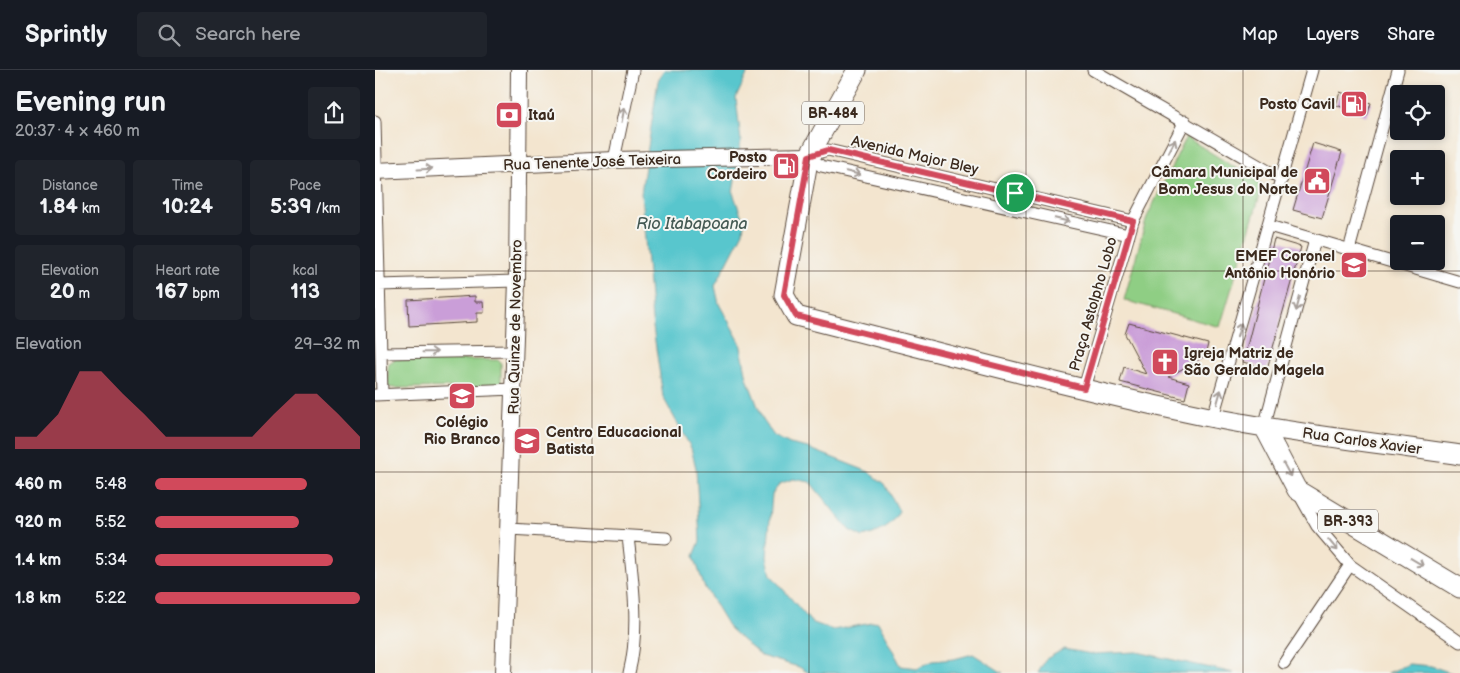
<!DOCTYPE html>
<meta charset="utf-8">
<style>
:root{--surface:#171b24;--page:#20242c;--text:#f1f3f6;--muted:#9ea1a6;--line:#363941;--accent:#d1495b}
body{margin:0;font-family:"Balsamiq Sans",sans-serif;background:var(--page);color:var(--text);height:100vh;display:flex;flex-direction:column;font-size:19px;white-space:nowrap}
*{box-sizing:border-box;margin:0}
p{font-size:16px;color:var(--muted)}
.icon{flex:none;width:28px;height:28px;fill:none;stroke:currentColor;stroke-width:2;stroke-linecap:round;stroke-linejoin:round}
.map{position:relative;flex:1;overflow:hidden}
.side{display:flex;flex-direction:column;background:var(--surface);width:375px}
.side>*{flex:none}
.tools{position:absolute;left:1015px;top:15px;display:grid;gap:10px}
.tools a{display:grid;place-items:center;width:55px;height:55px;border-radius:5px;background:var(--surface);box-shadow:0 2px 8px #0003;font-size:25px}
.pin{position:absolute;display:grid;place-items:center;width:42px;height:42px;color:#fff;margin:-21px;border:2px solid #fff;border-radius:50%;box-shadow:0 1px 5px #0007}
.round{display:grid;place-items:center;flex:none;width:52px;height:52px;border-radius:5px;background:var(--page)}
.overview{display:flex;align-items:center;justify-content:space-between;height:85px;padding:0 15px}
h1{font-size:28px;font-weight:700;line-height:38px}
.figures{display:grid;grid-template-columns:repeat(3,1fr);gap:8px;height:85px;padding:5px 15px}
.figures div{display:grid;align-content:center;border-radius:5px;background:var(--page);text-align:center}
.figures b{font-size:21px;font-weight:700}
.figures small{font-size:14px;font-weight:400}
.figures p{font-size:14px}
.chart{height:140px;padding:10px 15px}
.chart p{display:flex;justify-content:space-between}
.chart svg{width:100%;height:90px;margin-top:5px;fill:var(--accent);opacity:.7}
ul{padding:0 15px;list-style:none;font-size:16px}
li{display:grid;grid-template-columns:80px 60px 1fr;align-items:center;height:38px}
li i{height:12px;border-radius:6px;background:var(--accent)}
header{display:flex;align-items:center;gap:30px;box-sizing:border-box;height:70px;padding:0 25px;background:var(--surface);border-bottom:1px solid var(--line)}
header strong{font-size:24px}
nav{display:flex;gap:28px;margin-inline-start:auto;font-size:18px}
.search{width:350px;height:45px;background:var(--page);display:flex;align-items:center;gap:12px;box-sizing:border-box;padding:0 18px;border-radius:5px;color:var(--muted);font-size:19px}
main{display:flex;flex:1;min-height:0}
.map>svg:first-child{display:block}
.green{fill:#8fce84;stroke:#657c51}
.water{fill:#58c6cd;stroke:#4a7876}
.building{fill:#ca9ed8}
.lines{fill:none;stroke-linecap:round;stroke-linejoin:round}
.street-casing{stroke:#574639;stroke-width:13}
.secondary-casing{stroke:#574639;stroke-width:18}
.primary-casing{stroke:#574639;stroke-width:21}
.street{stroke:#fff;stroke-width:11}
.secondary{stroke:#fff;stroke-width:16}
.primary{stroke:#fff;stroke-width:19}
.oneway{stroke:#a79f9a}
.route-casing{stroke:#fff;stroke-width:10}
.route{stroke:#d1495b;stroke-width:6}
.grid{fill:none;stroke:#3b2a1e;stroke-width:1;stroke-opacity:0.55}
.labels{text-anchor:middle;stroke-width:4;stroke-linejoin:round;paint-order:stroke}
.shield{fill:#f6f6f2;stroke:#73675e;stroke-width:1}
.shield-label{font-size:14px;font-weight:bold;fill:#3b2a1e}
.poi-label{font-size:15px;font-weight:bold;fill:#3b2a1e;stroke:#f6f6f2;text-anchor:end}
.street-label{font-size:15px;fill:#3b2a1e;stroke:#f6f6f2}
.water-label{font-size:16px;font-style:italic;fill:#445953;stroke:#f6f6f2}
</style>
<header>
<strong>Sprintly</strong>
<div class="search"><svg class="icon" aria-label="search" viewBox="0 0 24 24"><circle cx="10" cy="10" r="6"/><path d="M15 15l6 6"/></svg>Search here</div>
<nav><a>Map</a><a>Layers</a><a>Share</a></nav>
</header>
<main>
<section class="side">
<div class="overview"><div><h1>Evening run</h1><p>20:37 · 4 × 460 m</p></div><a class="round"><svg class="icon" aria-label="share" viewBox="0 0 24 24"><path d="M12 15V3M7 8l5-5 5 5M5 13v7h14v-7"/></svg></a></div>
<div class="figures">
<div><p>Distance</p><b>1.84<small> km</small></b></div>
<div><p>Time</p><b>10:24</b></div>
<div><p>Pace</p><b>5:39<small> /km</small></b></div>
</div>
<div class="figures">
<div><p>Elevation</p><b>20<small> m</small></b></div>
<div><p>Heart rate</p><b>167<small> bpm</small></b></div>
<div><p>kcal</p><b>113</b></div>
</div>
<div class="chart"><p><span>Elevation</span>29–32 m</p>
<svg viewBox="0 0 160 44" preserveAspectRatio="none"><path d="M0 44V38L10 38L20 27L30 6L40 6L50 17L60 27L70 38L80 38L90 38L100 38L110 38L120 27L130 17L140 17L150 27L160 38V44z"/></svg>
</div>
<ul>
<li><b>460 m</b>5:48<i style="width:74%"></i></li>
<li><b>920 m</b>5:52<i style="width:70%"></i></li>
<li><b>1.4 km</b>5:34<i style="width:87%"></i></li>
<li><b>1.8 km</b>5:22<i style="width:100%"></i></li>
</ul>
</section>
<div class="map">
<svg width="1085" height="603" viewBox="0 0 1085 603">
<rect width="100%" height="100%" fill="#f6f6f2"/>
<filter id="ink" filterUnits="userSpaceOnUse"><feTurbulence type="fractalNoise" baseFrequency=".02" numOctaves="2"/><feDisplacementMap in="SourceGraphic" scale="10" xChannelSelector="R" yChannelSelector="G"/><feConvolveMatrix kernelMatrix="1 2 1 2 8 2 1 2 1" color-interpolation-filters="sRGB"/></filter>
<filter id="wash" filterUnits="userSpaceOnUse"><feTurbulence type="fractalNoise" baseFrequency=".0096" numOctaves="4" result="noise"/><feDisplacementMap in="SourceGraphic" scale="20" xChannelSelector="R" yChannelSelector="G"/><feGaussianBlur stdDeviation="1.12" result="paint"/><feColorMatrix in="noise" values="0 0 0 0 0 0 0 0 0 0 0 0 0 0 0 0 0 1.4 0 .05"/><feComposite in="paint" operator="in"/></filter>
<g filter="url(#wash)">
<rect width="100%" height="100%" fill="#f3e5cf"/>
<!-- green -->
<path class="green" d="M811 67 888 115 845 257 749 230 772 147Z
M20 289 123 290 126 293V313L122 317 18 318 13 317V294Z"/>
<!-- water -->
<path class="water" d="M289 0H374L361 28 366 71 358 123 369 153 368 162 340 216 344 234 365 272 372 308 388 350 399 366 415 374 433 378 494 402 510 414 524 441C517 458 505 462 488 467L474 460 435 412 418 409 404 414 397 424 392 487 396 505 436 552 458 560 503 552 526 596 542 598 558 591 579 589 598 584 628 603H434L424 597 386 586 355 559 329 516 319 486 325 471 321 398 316 378 288 327 277 250 266 123 283 11Z
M689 579 717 584 762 582 859 603H663L671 589Z
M1034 594 1056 596 1077 603H1013Z"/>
<g id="blocks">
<!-- building -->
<path class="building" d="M965 22 996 33 992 46 961 35Z
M938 73 967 82 947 148 918 140Z
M899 169 926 177 892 299 868 292Z
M100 226V232H108L109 243H102V252L34 256 33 230Z
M754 253 833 274 830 286 793 307 814 313 810 329 745 312 749 297 771 304 750 264Z"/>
</g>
</g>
<g filter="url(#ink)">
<use href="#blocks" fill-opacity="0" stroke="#574639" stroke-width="1"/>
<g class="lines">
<!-- street casing -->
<g class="street-casing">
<path id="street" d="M718 0 907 109
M0 51 7 324
M434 85 453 80 758 151
M434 86 446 96 754 165
M239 90 258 0
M894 156 1085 212
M974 180 1023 0
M4 215 142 211
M6 283 140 281
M709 318 758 151 810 51
M0 325 139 319
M838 347 937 0
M889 357 940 170
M924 424 942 456 975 495 1085 572
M134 459 291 468
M253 467C258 510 265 560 254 603
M909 593 975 495"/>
</g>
<!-- secondary casing -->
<g class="secondary-casing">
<path id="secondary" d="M0 101 239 90 434 86
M128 603 142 211 144 0"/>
</g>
<!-- primary casing -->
<g class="primary-casing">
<path id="primary" d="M482 0 434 86 409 225 421 246C560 281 698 319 839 348 920 364 1003 373 1085 385
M889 357 922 420 1085 518"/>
</g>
<!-- street -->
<use href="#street" class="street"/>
<!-- secondary -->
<use href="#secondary" class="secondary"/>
<!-- primary -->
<use href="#primary" class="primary"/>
</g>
<!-- one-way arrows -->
<defs><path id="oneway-shaft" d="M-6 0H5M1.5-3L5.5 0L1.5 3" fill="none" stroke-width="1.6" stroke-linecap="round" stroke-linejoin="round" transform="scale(1.25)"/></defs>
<g class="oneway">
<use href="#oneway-shaft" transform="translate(248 45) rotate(-79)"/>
<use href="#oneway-shaft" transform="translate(797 76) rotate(-63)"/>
<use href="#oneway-shaft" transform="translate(50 99) rotate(-3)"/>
<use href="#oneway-shaft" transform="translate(478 103) rotate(13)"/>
<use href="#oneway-shaft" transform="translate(687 150) rotate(13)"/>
<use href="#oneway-shaft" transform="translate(923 234) rotate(105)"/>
<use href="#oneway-shaft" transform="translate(864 260) rotate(-74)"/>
<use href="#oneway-shaft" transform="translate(55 282) rotate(-1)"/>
<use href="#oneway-shaft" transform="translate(844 327) rotate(-74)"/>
<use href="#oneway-shaft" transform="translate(912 400) rotate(62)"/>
<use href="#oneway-shaft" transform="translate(958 475) rotate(50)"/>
<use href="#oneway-shaft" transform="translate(1042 492) rotate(31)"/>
</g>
</g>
<g class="lines" filter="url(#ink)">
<!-- route casing -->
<g class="route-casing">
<path id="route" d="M453 80 758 151 709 318 421 246 409 225 434 86Z"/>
</g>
<!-- route -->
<use href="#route" class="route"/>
</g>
<!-- grid -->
<path class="grid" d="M217 0V603M434 0V603M651 0V603M868 0V603M0 201H1085M0 402H1085"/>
<!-- icons -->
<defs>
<g id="fuel-square" transform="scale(1.4375)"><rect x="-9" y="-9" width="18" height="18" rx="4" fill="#d1495b" stroke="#f6f6f2"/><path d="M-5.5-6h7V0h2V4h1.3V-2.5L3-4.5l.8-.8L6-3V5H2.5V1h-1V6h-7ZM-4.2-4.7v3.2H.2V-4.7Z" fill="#fff"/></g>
<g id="bank-square" transform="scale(1.4375)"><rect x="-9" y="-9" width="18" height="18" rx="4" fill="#d1495b" stroke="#f6f6f2"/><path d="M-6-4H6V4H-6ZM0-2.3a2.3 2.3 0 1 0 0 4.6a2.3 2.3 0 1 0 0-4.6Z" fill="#fff"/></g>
<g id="civic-square" transform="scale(1.4375)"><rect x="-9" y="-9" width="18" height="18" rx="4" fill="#d1495b" stroke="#f6f6f2"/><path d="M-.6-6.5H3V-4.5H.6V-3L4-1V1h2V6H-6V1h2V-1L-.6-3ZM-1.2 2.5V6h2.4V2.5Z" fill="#fff"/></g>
<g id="school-square" transform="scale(1.4375)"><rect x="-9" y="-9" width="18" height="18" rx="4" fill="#d1495b" stroke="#f6f6f2"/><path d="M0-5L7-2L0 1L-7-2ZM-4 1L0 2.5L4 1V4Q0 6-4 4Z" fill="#fff"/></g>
<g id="church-square" transform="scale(1.4375)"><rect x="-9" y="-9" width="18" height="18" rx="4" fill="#d1495b" stroke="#f6f6f2"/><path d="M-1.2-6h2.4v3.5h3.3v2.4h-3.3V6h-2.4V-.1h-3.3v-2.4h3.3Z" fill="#fff"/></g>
</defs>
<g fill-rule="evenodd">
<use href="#fuel-square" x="979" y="34"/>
<use href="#bank-square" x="134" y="45"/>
<use href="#fuel-square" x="411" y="96"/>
<use href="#civic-square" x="942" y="111"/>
<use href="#school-square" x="979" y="195"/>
<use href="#church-square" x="790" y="292"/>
<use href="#school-square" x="87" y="326"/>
<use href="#school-square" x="152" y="371"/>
</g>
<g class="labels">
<!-- shield labels -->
<g class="shield">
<rect x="427" y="31.5" width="62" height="23" rx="4"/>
<rect x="943" y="439.5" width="60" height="23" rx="4"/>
</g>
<g class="shield-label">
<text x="458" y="48">BR-484</text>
<text x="973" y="456">BR-393</text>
</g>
<!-- poi labels -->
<g class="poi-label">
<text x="960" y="39">Posto Cavil</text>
<text x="153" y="50" text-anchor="start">Itaú</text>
<text x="392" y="92">Posto<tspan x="392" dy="17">Cordeiro</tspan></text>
<text x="923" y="107">Câmara Municipal de<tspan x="923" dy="17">Bom Jesus do Norte</tspan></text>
<text x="960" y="191">EMEF Coronel<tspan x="960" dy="17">Antônio Honório</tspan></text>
<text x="809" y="288" text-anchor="start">Igreja Matriz de<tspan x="809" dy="17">São Geraldo Magela</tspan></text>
<text x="87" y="357" text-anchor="middle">Colégio<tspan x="87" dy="17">Rio Branco</tspan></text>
<text x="171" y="367" text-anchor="start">Centro Educacional<tspan x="171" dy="17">Batista</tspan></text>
</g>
<!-- street labels -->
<g class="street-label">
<text transform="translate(540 85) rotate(13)" y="5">Avenida Major Bley</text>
<text transform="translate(217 92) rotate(-2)" y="5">Rua Tenente José Teixeira</text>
<text transform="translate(718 234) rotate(-74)" y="5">Praça Astolpho Lobo</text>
<text transform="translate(140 257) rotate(-89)" y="5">Rua Quinze de Novembro</text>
<text transform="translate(987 371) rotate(8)" y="5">Rua Carlos Xavier</text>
</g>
<!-- water labels -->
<g class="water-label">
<text x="317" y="159">Rio Itabapoana</text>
</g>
</g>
</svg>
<div class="tools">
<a><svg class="icon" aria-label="locate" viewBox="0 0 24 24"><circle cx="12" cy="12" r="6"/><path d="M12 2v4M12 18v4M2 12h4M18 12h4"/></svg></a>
<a>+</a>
<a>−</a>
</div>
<div class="pin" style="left:640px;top:123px;background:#1e9e55"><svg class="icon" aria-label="arrive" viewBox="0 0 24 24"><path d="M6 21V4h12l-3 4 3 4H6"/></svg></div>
</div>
</main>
